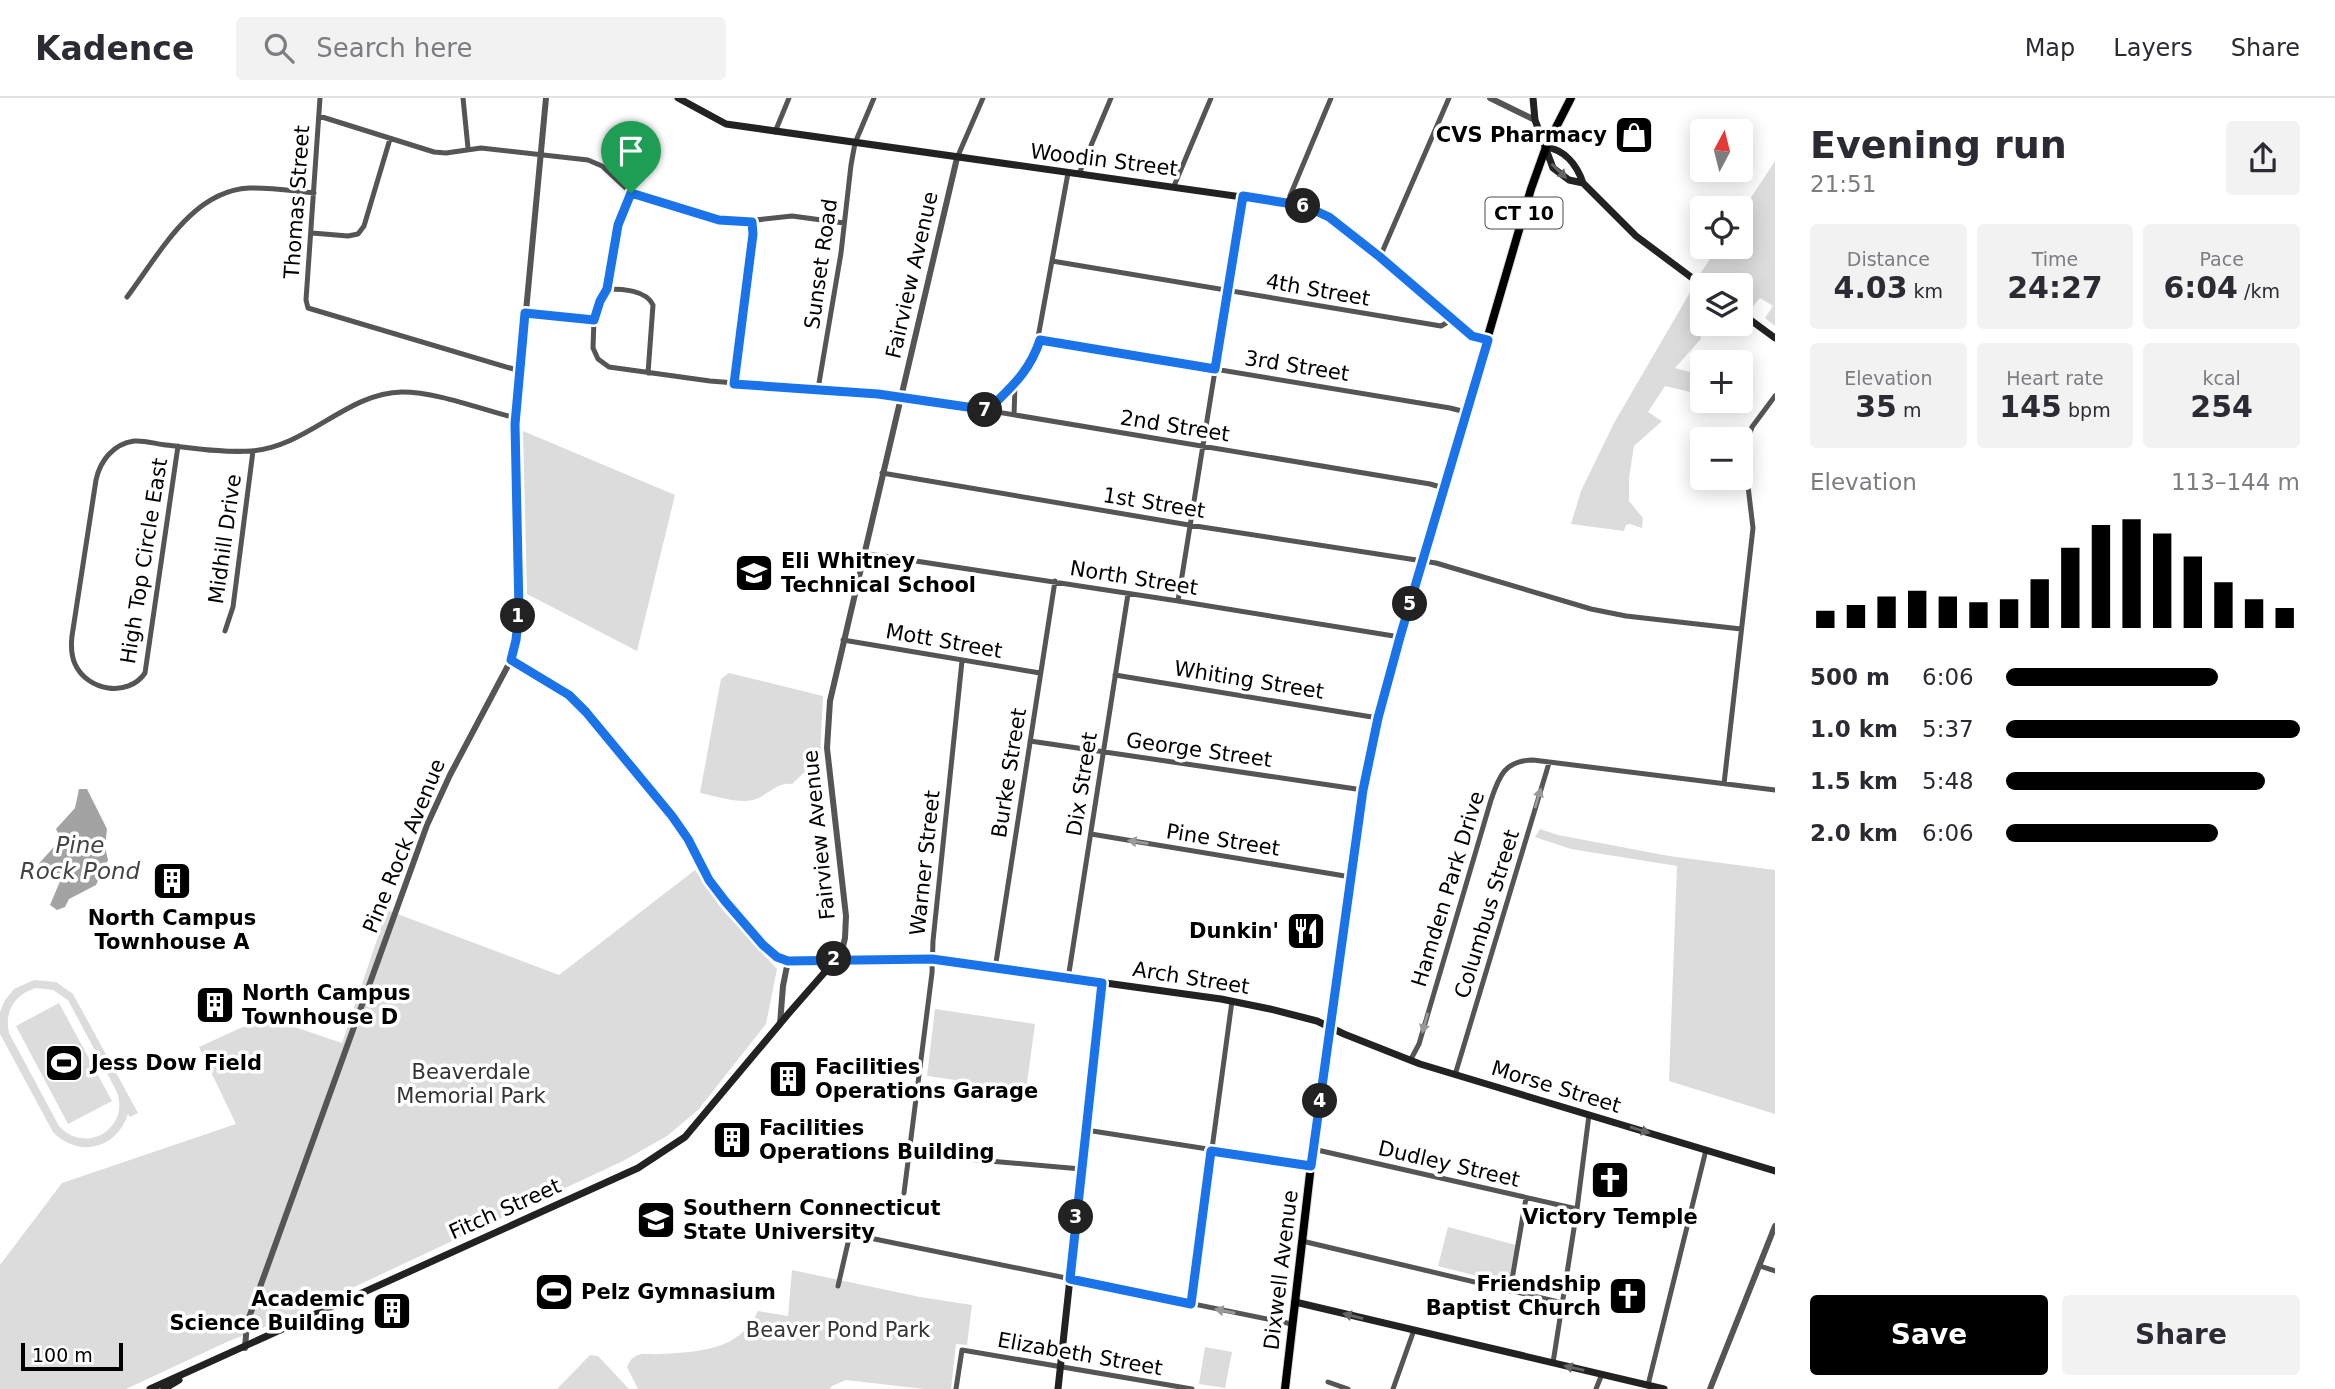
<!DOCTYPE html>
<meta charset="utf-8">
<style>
:root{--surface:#fff;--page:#f2f2f3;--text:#2b2b33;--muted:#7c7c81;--line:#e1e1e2;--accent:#000}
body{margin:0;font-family:"DejaVu Sans",sans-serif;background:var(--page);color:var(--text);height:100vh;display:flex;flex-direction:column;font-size:26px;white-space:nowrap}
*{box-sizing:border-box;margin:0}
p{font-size:23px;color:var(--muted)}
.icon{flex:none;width:38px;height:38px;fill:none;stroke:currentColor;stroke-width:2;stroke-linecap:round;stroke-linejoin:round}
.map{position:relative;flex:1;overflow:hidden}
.panel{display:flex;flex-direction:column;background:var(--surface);width:560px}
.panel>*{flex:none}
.needle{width:46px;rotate:7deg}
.controls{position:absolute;left:1690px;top:21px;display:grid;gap:14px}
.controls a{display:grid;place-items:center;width:63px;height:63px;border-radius:7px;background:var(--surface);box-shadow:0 4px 18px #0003;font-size:35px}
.scale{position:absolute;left:21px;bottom:18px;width:102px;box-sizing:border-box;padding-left:7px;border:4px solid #000;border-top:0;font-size:19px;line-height:24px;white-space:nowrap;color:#000;-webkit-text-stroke:5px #fff;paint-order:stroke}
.pin{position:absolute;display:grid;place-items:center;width:60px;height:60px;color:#fff;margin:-72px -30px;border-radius:50% 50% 50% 0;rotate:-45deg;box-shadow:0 0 7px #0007}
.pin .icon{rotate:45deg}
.km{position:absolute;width:35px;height:35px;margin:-18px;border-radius:50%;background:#222;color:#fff;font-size:19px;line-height:35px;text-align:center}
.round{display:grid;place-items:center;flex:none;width:74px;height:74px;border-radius:7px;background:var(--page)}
.head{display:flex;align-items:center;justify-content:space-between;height:119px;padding:0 35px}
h1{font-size:38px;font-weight:800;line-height:52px}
.figures{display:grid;grid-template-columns:repeat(3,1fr);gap:10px;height:119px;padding:7px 35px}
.figures div{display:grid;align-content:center;border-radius:7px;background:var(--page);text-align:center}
.figures b{font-size:30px;font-weight:800}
.figures small{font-size:19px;font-weight:400}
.figures p{font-size:19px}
.chart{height:196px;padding:14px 35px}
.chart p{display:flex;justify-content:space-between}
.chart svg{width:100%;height:126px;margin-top:7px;stroke:var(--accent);stroke-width:6}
.button{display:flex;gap:14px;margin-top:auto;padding:14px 35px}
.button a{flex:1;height:80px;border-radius:7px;background:var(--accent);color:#fff;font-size:28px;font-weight:800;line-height:80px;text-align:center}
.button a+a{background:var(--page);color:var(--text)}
ul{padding:0 35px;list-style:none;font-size:23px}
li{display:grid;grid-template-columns:112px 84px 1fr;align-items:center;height:52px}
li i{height:18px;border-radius:9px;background:var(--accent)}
header{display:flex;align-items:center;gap:42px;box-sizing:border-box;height:98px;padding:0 35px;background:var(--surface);border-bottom:2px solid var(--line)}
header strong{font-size:33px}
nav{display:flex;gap:38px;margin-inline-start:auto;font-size:24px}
.search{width:490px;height:63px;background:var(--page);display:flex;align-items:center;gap:18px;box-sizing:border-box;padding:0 24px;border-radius:7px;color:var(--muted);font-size:26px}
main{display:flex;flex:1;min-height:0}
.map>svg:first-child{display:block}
.green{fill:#dcdcdc;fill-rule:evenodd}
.water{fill:#a3a3a3}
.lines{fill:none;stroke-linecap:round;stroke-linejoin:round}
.primary-casing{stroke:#dbdbdb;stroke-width:10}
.minor{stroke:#555;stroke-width:5}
.tertiary{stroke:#555;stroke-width:6}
.secondary{stroke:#222;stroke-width:7}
.primary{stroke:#000;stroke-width:8}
.oneway{fill:#646464}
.oneway2{fill:#999}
.route-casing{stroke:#fff;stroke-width:14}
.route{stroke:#1a73e8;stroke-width:9}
.labels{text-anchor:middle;stroke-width:7;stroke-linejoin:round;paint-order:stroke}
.shield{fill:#fff;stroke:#4c4c4c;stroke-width:2}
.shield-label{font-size:19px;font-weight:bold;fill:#000}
.poi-label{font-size:21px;font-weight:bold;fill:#000;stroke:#fff;text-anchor:start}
.street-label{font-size:21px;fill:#000;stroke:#fff}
.park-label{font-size:21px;fill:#333;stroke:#fff}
.water-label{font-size:23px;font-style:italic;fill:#444;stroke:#fff}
</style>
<header>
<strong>Kadence</strong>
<div class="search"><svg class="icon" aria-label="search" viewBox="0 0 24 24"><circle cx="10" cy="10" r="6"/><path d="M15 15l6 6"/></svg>Search here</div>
<nav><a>Map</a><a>Layers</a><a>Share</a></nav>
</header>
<main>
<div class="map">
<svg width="1775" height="1291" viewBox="0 0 1775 1291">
<rect width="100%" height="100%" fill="#fff"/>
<!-- green -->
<path class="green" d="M1775 63V228L1765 220 1773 208 1760 200 1751 211 1741 204V187H1717L1700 176 1718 149H1741V115Z
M1692 191 1703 199C1703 214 1698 226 1701 241L1675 270 1694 275 1703 267V293L1699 296 1665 288 1648 314 1662 323 1634 348 1629 380V403L1643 420 1642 430 1630 426 1626 427 1624 433 1571 426 1581 393 1614 325Z
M523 333 675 397 637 553 527 496Z
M729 575 823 598 820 659 792 686C777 684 769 696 756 701 740 707 716 698 700 695L721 581Z
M1540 731 1558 737 1669 758 1775 772V1016L1669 983 1677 768 1571 751 1535 739Z
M695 772 721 810 777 871 766 926 698 1012 667 1038 623 1063 290 1219 229 1243 126 1291H0V1167L62 1085 236 1026 199 949 265 919 342 945 387 812 559 877Z
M34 882 56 884 73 896 138 1015 130 1019 128 1016C117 1050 79 1061 53 1034L0 936V914L5 902 14 891ZM36 890 53 892 68 902 116 992C132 1029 86 1058 59 1028L9 935C4 913 15 896 36 890Z
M59 905 112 1003 68 1026 16 928Z
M935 911 1035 926 1026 992 927 978Z
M1448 1129 1516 1147 1508 1186 1438 1168Z
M792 1172 920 1199 972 1207 967 1247 956 1246 951 1291H924L846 1282 832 1288 830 1291H638L627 1269C630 1263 632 1259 638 1257 644 1254 652 1257 659 1256 698 1254 740 1253 758 1213L788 1218Z
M1205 1249 1232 1254 1225 1290 1199 1286Z
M590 1257 598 1258 629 1291H557Z"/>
<!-- water -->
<path class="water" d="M79 691H87L107 731 105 749 108 762 96 787 69 801 65 809 57 812 50 807 61 781 55 772 40 773 35 770 61 741 56 731 75 710Z"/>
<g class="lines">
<!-- primary casing -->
<g class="primary-casing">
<path id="primary" d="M1285 1291 1311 1067 1344 822 1373 638 1400 539 1531 91 1546 49 1571 0"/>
</g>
<!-- minor -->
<path class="minor" d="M320 0 306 202 308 210 520 273
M463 0 468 50
M319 18 434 54 446 55 481 50 588 62 602 68 631 95 692 116 738 124 792 118 844 125
M775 34 789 0
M957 60 983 0
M1079 76 1111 0
M1174 88 1211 0
M631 95 618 127 607 191 600 203 594 221 593 250 598 261 609 269 710 283 901 298 1430 386 1444 390
M1287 105 1331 0
M312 135 348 138 358 136 364 128 390 41
M1380 159 1449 0
M1052 163 1441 228 1453 221
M607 191C623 191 646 192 653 207L648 275
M127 199C159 157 191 93 249 90 270 89 293 93 314 95
M525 215 594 221
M1039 242 1450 310 1466 314
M734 286 753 136 752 124
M818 291 841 155 851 67 855 45 874 0
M988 312 1015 288 1035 256 1068 75
M1014 317 1015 288
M178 348 145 575C128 600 87 593 75 566 71 557 71 547 72 538L96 382C100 363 113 346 134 343 144 342 156 346 166 347 193 350 223 355 251 353 308 349 346 295 402 294 437 294 480 311 516 320
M882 375 1189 427 1436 465 1591 511 1626 518 1741 531
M863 455 1178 503 1400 539
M1178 503 1243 98
M225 533 233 509 253 353
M843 542 1040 575
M1115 577 1378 620
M1030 643 1363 692
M1724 686 1753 430 1744 355 1752 329 1775 298
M1091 736 1351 779
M995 871 1055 483
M1068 881 1128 496
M1411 961 1419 946 1491 702C1499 678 1505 662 1533 662L1775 692
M1455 977 1549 665
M1086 1032 1311 1067
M1313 1051 1577 1111
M908 1056 1081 1071
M904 1095 932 875 933 843 962 563
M1302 1143 1563 1205
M1760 1168 1775 1173
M838 1188 850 1136 1292 1226
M1510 1193 1526 1100
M1191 1206 1232 903
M1553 1265 1577 1111 1589 1017
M1328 1284 1348 1291
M1648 1287 1706 1052
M956 1291 962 1252 1192 1291
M1393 1291 1414 1232
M1596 1291 1602 1276"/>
<!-- tertiary -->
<path class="tertiary" d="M1490 0 1535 22
M511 562 569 597 586 614 672 718 688 742 709 781 763 847 777 859 788 863 840 861 845 840 846 818 827 650 830 603 957 60
M780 926 783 888 788 863
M245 1250 247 1225 427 727 450 677 511 562 516 542 519 471 516 320 546 0
M1710 1291 1775 1128"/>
<!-- secondary -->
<path class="secondary" d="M678 0 726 26 1305 108 1335 123 1472 238 1488 242
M1533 0 1535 22 1553 70 1569 82 1583 85
M1546 49C1565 52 1577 67 1583 85L1636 138 1703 188
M1741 215 1775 240
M1295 1204 1664 1291
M150 1291 638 1070 685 1039 789 915 824 875 840 861H932L1221 901 1270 911 1317 923 1344 936 1420 966 1775 1073
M164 1291 179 1282
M1058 1291 1102 885"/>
<!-- primary -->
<use href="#primary" class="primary"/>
</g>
<!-- one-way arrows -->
<defs><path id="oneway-solid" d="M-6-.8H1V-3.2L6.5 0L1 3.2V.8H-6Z" transform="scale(1.75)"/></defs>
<g class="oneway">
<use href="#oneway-solid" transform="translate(1559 73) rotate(44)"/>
<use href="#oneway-solid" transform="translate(1640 1032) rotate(17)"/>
<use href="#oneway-solid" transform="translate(1353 1218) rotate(-166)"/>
<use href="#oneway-solid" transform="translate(1574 1270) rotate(-167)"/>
</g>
<g class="oneway2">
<use href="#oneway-solid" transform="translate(1538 700) rotate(-73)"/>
<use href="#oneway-solid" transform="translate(1138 744) rotate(-171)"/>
<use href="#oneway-solid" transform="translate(1425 925) rotate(106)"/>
<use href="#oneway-solid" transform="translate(1225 1213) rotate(-169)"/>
</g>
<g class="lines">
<!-- route casing -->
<g class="route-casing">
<path id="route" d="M631 95 719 122 752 124 753 136 734 286 878 296 988 312C1011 289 1029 275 1040 242L1215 271 1243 98 1305 108 1329 119 1380 159 1472 238 1488 242 1400 539 1378 620 1363 692 1311 1068 1211 1053 1191 1206 1070 1181 1102 885 932 861 788 863 777 859 763 847 725 803 709 782 688 741 672 718 586 614 569 597 511 562 516 542 519 513 515 326 525 215 594 222 600 203 607 191 618 127Z"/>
</g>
<!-- route -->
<use href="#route" class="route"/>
</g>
<!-- icons -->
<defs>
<g id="shop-square" transform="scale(2.0125)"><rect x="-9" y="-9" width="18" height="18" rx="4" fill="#000" stroke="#fff"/><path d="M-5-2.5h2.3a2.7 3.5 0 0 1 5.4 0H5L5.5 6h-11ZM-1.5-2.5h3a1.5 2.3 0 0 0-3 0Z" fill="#fff"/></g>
<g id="school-square" transform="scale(2.0125)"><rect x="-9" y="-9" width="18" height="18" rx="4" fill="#000" stroke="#fff"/><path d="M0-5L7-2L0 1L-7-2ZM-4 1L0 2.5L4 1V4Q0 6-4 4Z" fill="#fff"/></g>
<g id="building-square" transform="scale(2.0125)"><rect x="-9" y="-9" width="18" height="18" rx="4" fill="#000" stroke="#fff"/><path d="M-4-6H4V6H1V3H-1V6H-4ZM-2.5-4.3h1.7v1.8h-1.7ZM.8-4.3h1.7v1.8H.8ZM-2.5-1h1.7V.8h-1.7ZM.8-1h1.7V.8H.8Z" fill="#fff"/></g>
<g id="restaurant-square" transform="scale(2.0125)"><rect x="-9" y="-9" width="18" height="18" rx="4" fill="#000" stroke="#fff"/><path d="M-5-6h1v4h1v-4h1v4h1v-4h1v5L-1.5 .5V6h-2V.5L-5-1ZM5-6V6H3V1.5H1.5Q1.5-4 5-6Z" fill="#fff"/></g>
<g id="stadium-square" transform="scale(2.0125)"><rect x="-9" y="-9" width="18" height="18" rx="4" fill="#000" stroke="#fff"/><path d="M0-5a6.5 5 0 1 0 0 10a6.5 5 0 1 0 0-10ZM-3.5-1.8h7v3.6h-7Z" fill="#fff"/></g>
<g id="church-square" transform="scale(2.0125)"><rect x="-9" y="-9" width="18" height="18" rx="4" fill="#000" stroke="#fff"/><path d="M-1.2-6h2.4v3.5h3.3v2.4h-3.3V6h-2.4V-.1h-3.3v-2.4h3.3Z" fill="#fff"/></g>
<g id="university-square" transform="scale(2.0125)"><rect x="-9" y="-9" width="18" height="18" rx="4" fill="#000" stroke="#fff"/><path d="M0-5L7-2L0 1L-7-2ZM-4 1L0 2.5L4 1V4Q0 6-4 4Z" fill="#fff"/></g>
</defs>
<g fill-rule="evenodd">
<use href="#shop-square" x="1634" y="37"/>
<use href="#school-square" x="754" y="475"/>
<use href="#building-square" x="172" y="783"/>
<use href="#restaurant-square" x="1306" y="833"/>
<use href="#building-square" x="215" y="907"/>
<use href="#stadium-square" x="64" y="965"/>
<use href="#building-square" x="788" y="981"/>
<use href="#building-square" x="732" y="1042"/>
<use href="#church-square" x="1610" y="1082"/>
<use href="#university-square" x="656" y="1122"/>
<use href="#stadium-square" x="554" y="1194"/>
<use href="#church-square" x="1628" y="1198"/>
<use href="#building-square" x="392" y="1213"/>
</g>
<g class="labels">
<!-- shield labels -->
<rect class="shield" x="1485.5" y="99.5" width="77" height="31" rx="5"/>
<g class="shield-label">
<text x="1524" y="122">CT 10</text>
</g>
<!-- poi labels -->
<g class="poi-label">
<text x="1607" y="44" text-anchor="end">CVS Pharmacy</text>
<text x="781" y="470">Eli Whitney<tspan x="781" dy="24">Technical School</tspan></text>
<text x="172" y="827" text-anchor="middle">North Campus<tspan x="172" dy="24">Townhouse A</tspan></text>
<text x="1279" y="840" text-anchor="end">Dunkin'</text>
<text x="242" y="902">North Campus<tspan x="242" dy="24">Townhouse D</tspan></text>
<text x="91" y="972">Jess Dow Field</text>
<text x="815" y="976">Facilities<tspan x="815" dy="24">Operations Garage</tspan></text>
<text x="759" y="1037">Facilities<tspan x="759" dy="24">Operations Building</tspan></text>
<text x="683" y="1117">Southern Connecticut<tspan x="683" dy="24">State University</tspan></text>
<text x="1610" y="1126" text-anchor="middle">Victory Temple</text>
<text x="1601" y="1193" text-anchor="end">Friendship<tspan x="1601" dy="24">Baptist Church</tspan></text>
<text x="581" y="1201">Pelz Gymnasium</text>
<text x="365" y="1208" text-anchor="end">Academic<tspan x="365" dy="24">Science Building</tspan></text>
</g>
<!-- street labels -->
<g class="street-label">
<text transform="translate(1104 62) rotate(7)" y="7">Woodin Street</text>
<text transform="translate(297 104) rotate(-86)" y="7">Thomas Street</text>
<text transform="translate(821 166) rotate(-82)" y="7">Sunset Road</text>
<text transform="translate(912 177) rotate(-77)" y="7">Fairview Avenue</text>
<text transform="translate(1318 192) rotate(10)" y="7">4th Street</text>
<text transform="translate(1297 268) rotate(9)" y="7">3rd Street</text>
<text transform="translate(1175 328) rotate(9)" y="7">2nd Street</text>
<text transform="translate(1154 405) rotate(9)" y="7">1st Street</text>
<text transform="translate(225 441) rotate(-82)" y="7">Midhill Drive</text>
<text transform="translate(144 463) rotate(-81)" y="7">High Top Circle East</text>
<text transform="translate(1134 480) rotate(9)" y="7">North Street</text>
<text transform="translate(944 543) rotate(10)" y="7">Mott Street</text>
<text transform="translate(1249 582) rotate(9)" y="7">Whiting Street</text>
<text transform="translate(1199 652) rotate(8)" y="7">George Street</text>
<text transform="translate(1009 675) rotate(-81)" y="7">Burke Street</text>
<text transform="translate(1082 686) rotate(-81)" y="7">Dix Street</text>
<text transform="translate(819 737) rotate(-96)" y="7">Fairview Avenue</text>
<text transform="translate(1223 742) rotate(9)" y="7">Pine Street</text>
<text transform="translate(404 748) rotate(-68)" y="7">Pine Rock Avenue</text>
<text transform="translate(925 765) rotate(-84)" y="7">Warner Street</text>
<text transform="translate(1448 791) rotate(-73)" y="7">Hamden Park Drive</text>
<text transform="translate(1487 816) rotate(-73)" y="7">Columbus Street</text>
<text transform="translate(1191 880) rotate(9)" y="7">Arch Street</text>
<text transform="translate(1556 989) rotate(17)" y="7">Morse Street</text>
<text transform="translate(1449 1066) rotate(13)" y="7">Dudley Street</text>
<text transform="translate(505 1111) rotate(-24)" y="7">Fitch Street</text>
<text transform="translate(1281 1172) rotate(-83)" y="7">Dixwell Avenue</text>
<text transform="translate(1080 1256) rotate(10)" y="7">Elizabeth Street</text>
</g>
<!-- park labels -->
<g class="park-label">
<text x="471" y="981">Beaverdale<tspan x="471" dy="24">Memorial Park</tspan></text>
<text x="838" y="1239">Beaver Pond Park</text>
</g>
<!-- water labels -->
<g class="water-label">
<text x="80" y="755">Pine<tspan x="80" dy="26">Rock Pond</tspan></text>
</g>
</g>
</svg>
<div class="controls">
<a><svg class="needle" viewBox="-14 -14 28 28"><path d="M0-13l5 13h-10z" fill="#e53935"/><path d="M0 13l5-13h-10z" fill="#7c7c81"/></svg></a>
<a><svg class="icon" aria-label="locate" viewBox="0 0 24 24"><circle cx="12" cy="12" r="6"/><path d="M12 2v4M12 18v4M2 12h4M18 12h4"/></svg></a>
<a><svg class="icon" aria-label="layers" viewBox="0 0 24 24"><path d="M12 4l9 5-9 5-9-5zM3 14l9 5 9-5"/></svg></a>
<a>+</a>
<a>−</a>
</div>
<div class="scale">100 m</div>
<div class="pin" style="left:631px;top:95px;background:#1e9e55"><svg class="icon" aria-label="arrive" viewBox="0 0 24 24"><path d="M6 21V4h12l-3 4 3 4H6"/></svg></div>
<b class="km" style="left:518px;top:518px">1</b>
<b class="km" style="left:834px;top:861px">2</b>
<b class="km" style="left:1076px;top:1119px">3</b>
<b class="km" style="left:1320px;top:1003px">4</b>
<b class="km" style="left:1410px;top:506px">5</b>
<b class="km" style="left:1303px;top:108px">6</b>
<b class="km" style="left:985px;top:312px">7</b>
</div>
<section class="panel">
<div class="head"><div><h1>Evening run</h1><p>21:51</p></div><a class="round"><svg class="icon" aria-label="share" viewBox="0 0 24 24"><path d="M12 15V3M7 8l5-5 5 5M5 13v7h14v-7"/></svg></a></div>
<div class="figures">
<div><p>Distance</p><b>4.03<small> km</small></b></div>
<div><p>Time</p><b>24:27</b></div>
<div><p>Pace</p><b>6:04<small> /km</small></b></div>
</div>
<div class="figures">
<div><p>Elevation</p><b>35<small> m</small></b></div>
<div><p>Heart rate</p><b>145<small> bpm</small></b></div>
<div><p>kcal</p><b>254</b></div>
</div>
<div class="chart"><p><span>Elevation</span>113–144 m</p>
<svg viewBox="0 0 160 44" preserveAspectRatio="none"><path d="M5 44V38M15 44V36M25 44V33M35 44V31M45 44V33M55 44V35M65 44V34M75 44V27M85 44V16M95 44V8M105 44V6M115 44V11M125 44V19M135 44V28M145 44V34M155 44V37"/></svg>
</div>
<ul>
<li><b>500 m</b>6:06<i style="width:72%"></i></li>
<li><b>1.0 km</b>5:37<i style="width:100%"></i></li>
<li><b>1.5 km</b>5:48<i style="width:88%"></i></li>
<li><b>2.0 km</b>6:06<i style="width:72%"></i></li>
</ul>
<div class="button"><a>Save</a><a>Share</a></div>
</section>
</main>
